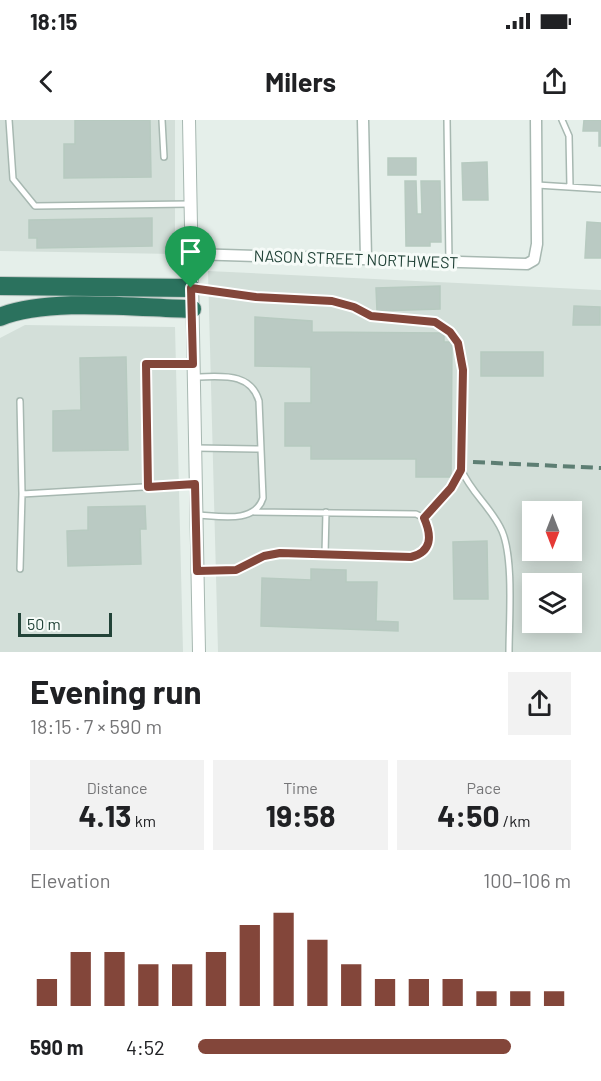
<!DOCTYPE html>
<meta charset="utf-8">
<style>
:root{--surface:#fff;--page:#f2f2f2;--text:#202124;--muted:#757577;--accent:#83463a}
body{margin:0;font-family:Barlow,sans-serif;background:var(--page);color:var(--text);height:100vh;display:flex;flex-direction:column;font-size:22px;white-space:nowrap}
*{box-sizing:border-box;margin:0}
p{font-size:20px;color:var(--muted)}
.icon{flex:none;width:33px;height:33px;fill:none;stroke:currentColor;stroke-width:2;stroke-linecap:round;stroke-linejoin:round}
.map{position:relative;height:532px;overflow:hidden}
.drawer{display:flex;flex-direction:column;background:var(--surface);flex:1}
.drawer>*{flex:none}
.needle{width:39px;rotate:180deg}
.tools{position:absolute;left:522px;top:381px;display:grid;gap:12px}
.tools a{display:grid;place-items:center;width:60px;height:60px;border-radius:0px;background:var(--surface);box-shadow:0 3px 15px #0003;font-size:30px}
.scale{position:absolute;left:18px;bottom:15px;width:94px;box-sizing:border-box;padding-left:6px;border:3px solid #224338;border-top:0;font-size:16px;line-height:21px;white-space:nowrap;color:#224338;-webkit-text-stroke:4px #f6fbf8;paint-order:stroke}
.pin{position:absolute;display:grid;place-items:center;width:51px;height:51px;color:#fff;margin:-62px -26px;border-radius:50% 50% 50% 0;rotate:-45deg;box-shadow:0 0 6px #0007}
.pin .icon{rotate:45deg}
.round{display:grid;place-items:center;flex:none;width:63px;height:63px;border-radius:0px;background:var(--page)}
.headline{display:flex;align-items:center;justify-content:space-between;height:102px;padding:0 30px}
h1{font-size:33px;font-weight:700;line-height:45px}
.figures{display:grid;grid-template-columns:repeat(3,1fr);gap:9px;height:102px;padding:6px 30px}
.figures div{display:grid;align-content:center;border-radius:0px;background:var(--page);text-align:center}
.figures b{font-size:30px;font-weight:700}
.figures small{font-size:16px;font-weight:400}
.figures p{font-size:16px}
.chart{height:168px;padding:12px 30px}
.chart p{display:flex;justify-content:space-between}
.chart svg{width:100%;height:108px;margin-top:6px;stroke:var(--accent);stroke-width:6}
ul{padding:0 30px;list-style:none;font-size:20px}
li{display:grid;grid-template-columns:96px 72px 1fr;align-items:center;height:45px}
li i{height:15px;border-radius:8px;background:var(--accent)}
.status{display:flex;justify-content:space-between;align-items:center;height:42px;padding:0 30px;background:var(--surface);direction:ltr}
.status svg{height:16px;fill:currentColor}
header{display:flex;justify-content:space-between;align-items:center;height:78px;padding:0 30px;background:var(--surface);font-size:27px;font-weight:700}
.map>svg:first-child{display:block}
.built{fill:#d3dfd9;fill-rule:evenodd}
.building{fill:#bacac3;stroke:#b7cac0;stroke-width:1.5}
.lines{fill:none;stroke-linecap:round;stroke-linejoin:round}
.service-casing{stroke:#a7b8b1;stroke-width:8}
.minor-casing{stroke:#a7b8b1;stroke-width:13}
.tertiary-casing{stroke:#a7b8b1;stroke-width:14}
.motorway-casing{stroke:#c1cac7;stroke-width:20}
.service{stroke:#fff;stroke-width:5}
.minor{stroke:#fff;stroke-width:10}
.tertiary{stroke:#fff;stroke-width:12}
.motorway{stroke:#2b725e;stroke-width:18}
.rail{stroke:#5d7e73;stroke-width:4;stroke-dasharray:12 6;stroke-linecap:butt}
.route-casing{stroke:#fff;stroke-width:12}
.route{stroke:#83463a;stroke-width:8}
.labels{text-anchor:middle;stroke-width:6;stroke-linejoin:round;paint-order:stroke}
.street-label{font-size:16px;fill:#224338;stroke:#f6fbf8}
</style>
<div class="status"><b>18:15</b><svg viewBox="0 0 49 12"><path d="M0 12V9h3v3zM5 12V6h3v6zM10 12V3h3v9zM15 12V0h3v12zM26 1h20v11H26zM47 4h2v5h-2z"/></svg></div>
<header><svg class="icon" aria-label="back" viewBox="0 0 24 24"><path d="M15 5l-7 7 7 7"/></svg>Milers<svg class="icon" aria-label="share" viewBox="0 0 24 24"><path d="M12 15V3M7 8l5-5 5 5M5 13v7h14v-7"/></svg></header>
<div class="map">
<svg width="601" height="532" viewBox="0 0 601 532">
<rect width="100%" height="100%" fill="#e5efea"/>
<!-- built -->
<path class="built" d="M0 0H175V134L0 131Z
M208 151 601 170V532H218ZM532 392H572V430H532ZM532 464H572V502H532Z
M25 205 175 207 183 532H0V218Z"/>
<!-- building -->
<path class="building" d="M75 0H150L151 57 64 58V24H75Z
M584 0H601V26H599V11H583Z
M388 38H416V55H388Z
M487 42 488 80H463L462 43Z
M405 61H416L417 94H422L421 61H440L441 122H430V126H406Z
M152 98V126L37 128V118H29V100Z
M587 102 601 103V138H585Z
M440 166V189L377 191 376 168Z
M574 186 600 187V205H573Z
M255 197 312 201V212L444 213V222H452L451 357H416V339H311V326H285V283H311V247L255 246Z
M481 232H543V256H481Z
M126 237 128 330 53 331V291L81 290 80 238Z
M145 386 146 409H140L141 444 68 446 67 411 88 410V387Z
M487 421 488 479H454L453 422Z
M311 449 346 450V462H377L376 501 398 502V511L261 506 262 458 311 460Z"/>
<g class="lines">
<!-- service casing -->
<g class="service-casing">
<path id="service" d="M9 0 13 59 35 86 190 84
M162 0 164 37
M447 0 449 142
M562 0 569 16 570 67
M537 65 601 69
M193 168 256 177 332 181 354 187 371 196 435 202 450 212 458 223 463 250 461 349 451 368 424 398
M195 257C220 257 250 251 259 281L263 378C255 404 219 396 197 395
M20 281 22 374
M196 328 261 329
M461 349C471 373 492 388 502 411 514 439 509 501 509 532
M148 367 146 244H193
M325 434 326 392
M20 449 22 374 195 364
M199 451 236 450 264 436 280 433 411 437C432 432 432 416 424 398L416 394 254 392"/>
</g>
<!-- minor casing -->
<g class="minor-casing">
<path id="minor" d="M363 0 366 138
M192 134 527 144 534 140 537 124 536 0"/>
</g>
<!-- tertiary casing -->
<g class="tertiary-casing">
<path id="tertiary" d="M189 0 199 532"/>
</g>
<!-- motorway casing -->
<g class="motorway-casing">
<path id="motorway" d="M0 166 191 168
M0 197C47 177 140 188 192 189"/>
</g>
<!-- service -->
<use href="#service" class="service"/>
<!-- minor -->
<use href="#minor" class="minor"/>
<!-- tertiary -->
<use href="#tertiary" class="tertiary"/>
<!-- motorway -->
<use href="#motorway" class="motorway"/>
<!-- rail -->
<path class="rail" d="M473 342 601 348"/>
</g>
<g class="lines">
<!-- route casing -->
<g class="route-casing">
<path id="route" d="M191 168 256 177 332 181 354 187 371 196 435 202 450 212 458 223 463 250 461 350 451 368 424 398C432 416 432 432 411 437L280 433 264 436 236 450 197 451 195 364 148 367 146 244H193Z"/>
</g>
<!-- route -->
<use href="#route" class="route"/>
</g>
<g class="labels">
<!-- street labels -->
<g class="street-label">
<text transform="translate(356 139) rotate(2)" y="6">NASON STREET NORTHWEST</text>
</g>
</g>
</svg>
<div class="tools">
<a><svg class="needle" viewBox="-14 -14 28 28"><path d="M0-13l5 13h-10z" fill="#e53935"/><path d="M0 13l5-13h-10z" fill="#757577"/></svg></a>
<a><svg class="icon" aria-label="layers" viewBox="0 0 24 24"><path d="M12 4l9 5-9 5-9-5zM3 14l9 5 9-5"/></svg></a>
</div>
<div class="scale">50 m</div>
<div class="pin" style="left:191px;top:168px;background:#1e9e55"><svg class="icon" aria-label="arrive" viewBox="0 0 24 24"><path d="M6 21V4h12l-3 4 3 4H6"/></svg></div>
</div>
<section class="drawer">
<div class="headline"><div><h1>Evening run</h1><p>18:15 · 7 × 590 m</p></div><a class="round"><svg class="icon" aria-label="share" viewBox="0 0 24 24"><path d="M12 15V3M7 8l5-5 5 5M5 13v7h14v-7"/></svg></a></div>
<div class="figures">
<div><p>Distance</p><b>4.13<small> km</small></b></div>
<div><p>Time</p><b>19:58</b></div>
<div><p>Pace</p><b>4:50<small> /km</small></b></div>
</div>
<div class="chart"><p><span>Elevation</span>100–106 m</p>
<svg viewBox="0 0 160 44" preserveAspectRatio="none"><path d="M5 44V33M15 44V22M25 44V22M35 44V27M45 44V27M55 44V22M65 44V11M75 44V6M85 44V17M95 44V27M105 44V33M115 44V33M125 44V33M135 44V38M145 44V38M155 44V38"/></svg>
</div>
<ul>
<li><b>590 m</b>4:52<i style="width:84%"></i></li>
</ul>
</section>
